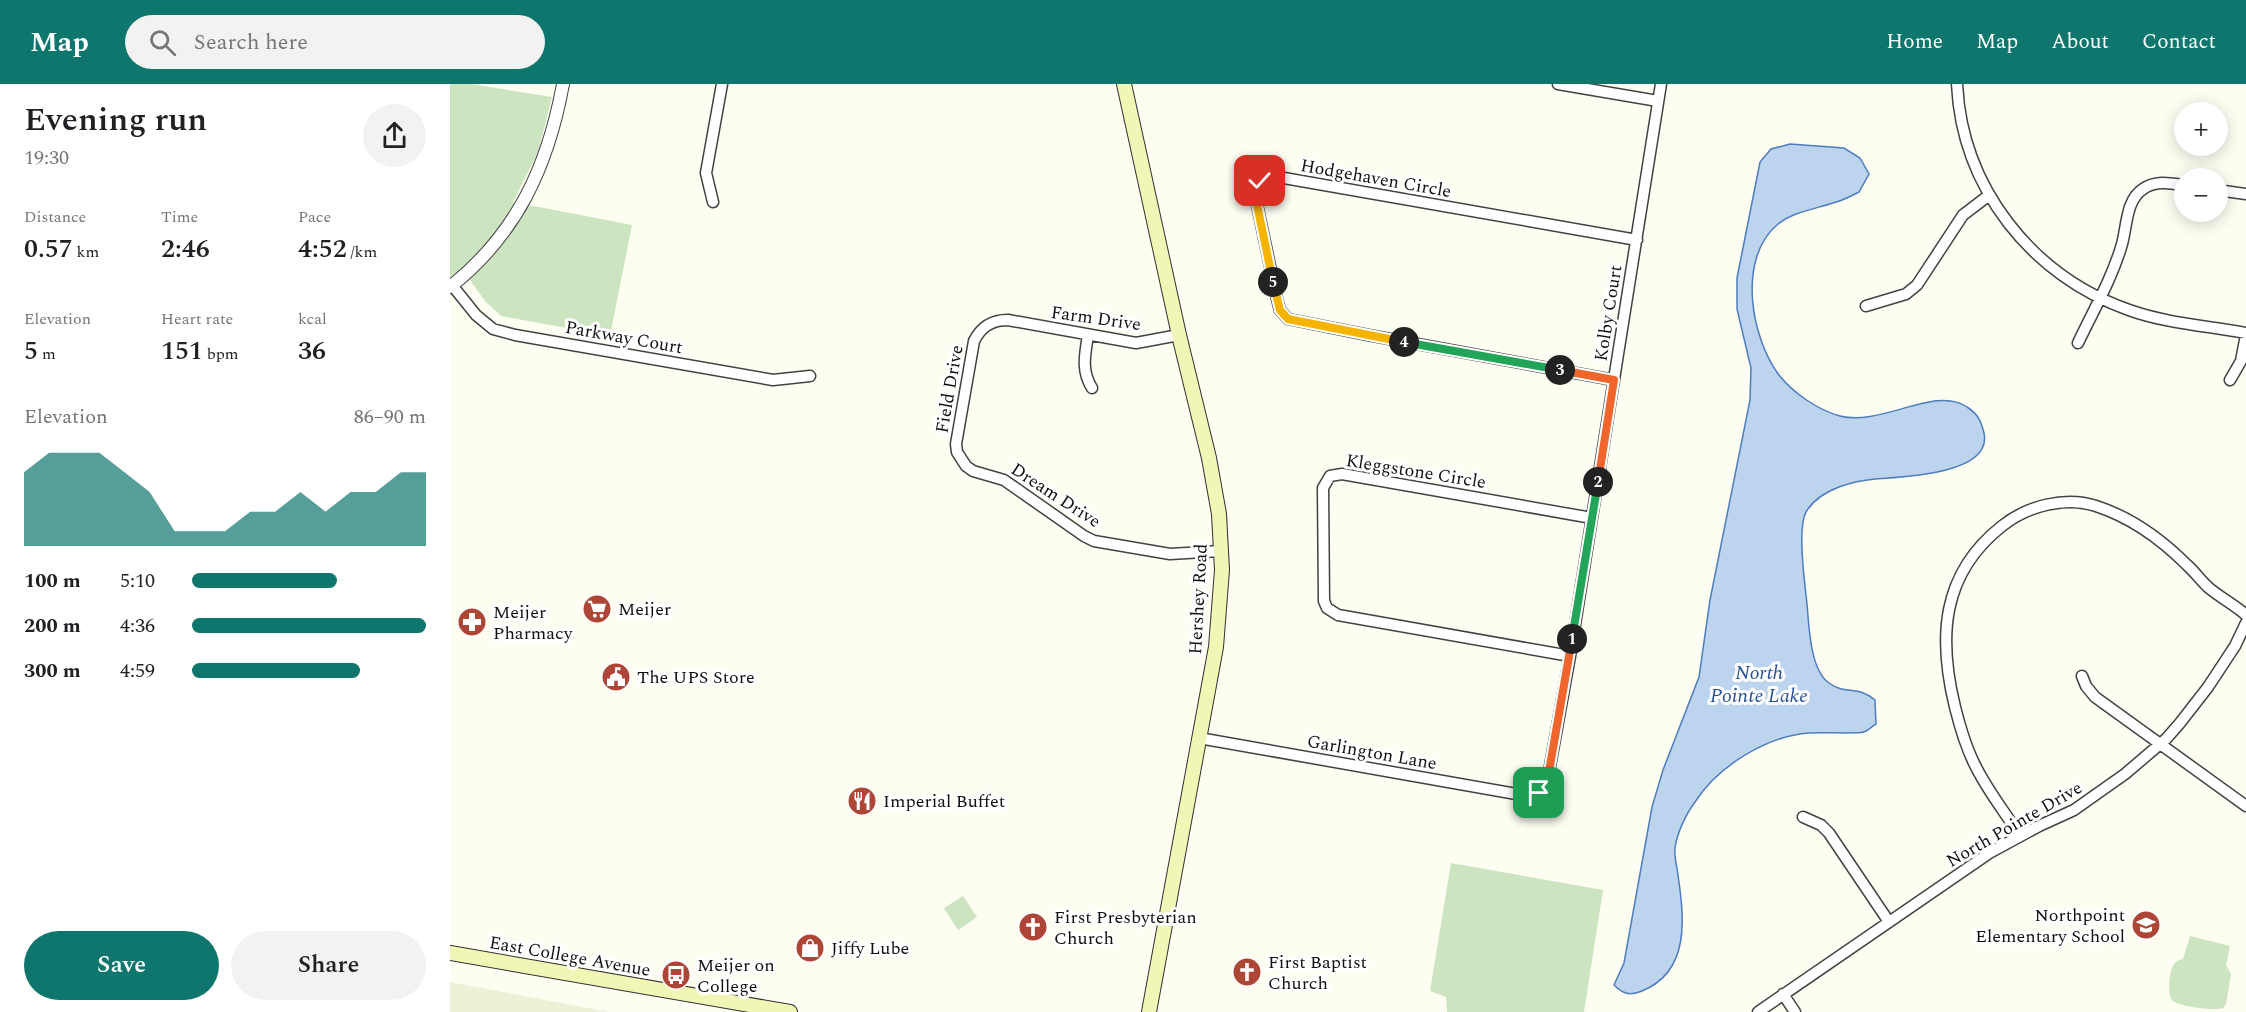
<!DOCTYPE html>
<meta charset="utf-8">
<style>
:root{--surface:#fff;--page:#f2f2f2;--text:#202124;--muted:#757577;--accent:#0f766e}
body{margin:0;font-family:Spectral,serif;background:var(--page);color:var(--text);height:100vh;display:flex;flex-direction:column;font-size:22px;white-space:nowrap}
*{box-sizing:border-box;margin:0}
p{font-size:20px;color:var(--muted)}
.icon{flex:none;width:33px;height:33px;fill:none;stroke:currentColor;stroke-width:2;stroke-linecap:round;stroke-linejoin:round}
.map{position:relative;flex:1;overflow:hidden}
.side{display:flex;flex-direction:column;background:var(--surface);width:450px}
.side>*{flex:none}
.controls{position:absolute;left:1724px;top:18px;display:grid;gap:12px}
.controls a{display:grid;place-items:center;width:54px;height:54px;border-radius:50%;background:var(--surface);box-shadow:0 3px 15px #0003;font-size:30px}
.pin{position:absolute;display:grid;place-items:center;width:51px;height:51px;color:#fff;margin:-26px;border-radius:12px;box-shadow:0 3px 9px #0006}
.km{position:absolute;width:30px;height:30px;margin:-15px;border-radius:50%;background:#222;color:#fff;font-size:16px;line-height:30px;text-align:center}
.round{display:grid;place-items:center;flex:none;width:63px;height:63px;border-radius:32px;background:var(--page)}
.headline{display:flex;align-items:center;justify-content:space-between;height:102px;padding:0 24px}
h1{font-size:33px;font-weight:600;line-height:45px}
.metrics{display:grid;grid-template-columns:repeat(3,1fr);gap:9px;height:102px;padding:6px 24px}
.metrics div{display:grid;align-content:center}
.metrics b{font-size:26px;font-weight:600}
.metrics small{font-size:16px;font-weight:400}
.metrics p{font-size:16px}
.chart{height:168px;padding:12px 24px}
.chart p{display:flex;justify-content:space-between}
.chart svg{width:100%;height:108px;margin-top:6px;fill:var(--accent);opacity:.7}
.cta{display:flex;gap:12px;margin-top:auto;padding:12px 24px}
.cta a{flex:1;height:69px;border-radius:36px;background:var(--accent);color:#fff;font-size:24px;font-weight:600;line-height:69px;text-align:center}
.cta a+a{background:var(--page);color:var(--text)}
ul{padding:0 24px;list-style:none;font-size:20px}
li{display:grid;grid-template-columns:96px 72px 1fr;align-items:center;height:45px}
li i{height:15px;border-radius:8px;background:var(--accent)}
header{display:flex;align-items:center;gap:36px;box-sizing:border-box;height:84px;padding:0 30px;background:var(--accent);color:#fff}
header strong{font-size:28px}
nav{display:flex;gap:33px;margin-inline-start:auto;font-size:21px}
.search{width:420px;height:54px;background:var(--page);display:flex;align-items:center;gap:15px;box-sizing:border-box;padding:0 21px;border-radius:33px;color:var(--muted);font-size:22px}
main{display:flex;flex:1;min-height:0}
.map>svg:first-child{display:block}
.farmland{fill:#eef1d5}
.green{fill:#cce4c0}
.water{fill:#bdd4ef;stroke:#4d7dbc;stroke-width:1.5}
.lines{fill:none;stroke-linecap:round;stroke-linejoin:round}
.minor-casing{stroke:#424242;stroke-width:13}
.tertiary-casing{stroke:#424242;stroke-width:14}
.secondary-casing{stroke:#313131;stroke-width:16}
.minor{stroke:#fff;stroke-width:10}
.tertiary{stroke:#fff;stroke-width:12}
.secondary{stroke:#f1f5b6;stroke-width:14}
.split-1-casing{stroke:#fff;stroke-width:12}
.split-2-casing{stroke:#fff;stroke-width:12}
.split-3-casing{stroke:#fff;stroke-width:12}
.split-4-casing{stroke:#fff;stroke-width:12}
.split-5-casing{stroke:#fff;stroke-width:12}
.split-6-casing{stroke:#fff;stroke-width:12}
.split-1{stroke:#f0652b;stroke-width:8}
.split-2{stroke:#22a559;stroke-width:8}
.split-3{stroke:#f0652b;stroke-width:8}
.split-4{stroke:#22a559;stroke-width:8}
.split-5{stroke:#f5b400;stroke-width:8}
.split-6{stroke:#f5b400;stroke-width:8}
.labels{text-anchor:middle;stroke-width:6;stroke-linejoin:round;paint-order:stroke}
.street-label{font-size:18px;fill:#0f0f0f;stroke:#fff}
.poi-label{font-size:18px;fill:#0f0f0f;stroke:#fff;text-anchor:start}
.water-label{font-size:20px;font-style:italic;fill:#275191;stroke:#fff}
</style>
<header>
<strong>Map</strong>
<div class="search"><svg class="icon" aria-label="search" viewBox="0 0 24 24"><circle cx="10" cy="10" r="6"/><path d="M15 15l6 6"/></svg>Search here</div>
<nav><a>Home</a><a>Map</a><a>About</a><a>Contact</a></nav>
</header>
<main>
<section class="side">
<div class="headline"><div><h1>Evening run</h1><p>19:30</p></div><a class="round"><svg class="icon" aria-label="share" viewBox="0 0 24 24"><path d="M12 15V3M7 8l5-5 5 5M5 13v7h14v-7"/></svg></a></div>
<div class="metrics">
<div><p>Distance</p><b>0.57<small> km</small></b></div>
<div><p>Time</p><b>2:46</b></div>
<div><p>Pace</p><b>4:52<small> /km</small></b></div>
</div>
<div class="metrics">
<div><p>Elevation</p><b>5<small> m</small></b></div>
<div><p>Heart rate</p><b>151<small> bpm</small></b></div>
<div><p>kcal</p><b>36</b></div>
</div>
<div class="chart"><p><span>Elevation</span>86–90 m</p>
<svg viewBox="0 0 160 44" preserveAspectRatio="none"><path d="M0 44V14L10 6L20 6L30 6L40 14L50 22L60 38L70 38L80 38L90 30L100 30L110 22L120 30L130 22L140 22L150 14L160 14V44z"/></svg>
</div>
<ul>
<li><b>100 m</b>5:10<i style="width:62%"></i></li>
<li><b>200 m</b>4:36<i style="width:100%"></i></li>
<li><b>300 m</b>4:59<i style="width:72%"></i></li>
</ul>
<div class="cta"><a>Save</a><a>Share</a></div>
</section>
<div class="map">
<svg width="1796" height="928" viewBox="0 0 1796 928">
<rect width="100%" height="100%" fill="#fdfdf2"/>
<!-- farmland -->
<path class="farmland" d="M0 898 160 928H0Z"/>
<!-- green -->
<path class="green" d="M0 0H21L102 13 88 68 63 118 182 141 160 252 51 232 35 217 20 196 0 211Z
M1001 779 1153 806 1134 928H997L996 913 980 907Z
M513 812 527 833 508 846 494 824Z
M1740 852 1780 862 1776 881 1781 890 1776 920 1773 924C1765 927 1728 923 1722 916 1717 909 1719 885 1725 879 1728 876 1730 876 1733 875Z"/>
<!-- water -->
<path class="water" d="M1340 60 1394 64 1410 74 1419 90 1409 108C1401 112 1392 117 1383 119 1365 125 1342 128 1327 141 1287 175 1301 254 1329 291 1343 309 1368 326 1390 332 1431 343 1485 301 1517 323 1528 330 1531 337 1534 349 1543 391 1450 393 1425 395 1414 396 1400 399 1389 403 1376 408 1363 416 1356 428 1347 444 1355 501 1357 520 1359 542 1360 586 1379 599 1395 611 1408 601 1425 616L1426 640C1422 642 1418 647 1414 648 1407 650 1371 648 1359 649 1317 652 1268 682 1245 718 1236 730 1227 749 1225 764 1224 772 1227 783 1228 791 1234 833 1241 887 1192 907 1180 912 1173 910 1164 901L1174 879 1202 723 1213 686 1249 593 1260 516 1300 316 1301 284 1287 225V194L1310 78 1321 65Z"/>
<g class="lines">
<!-- minor casing -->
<g class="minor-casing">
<path id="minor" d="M1108 0 1208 17
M1507 0C1512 104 1582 192 1679 226 1715 239 1758 242 1796 249
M1767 106 1796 110
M263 118 256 89 272 0
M2 201 26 231 43 245 65 251 323 296 360 292
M1416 222 1456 210 1467 201 1513 131 1538 112
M638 251C635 270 631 287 642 304
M729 251 686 259 558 236C541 236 531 243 524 257L506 360 507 368 516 382 523 387 554 396 634 452 644 457 720 470 771 467
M1628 259C1643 227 1662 195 1672 160 1677 142 1676 116 1693 105 1705 96 1720 99 1734 101
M1164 296 918 251 838 235 830 226 827 215 805 111C808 92 817 93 834 94L1187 156
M1780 296 1791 277 1796 251
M1120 572 888 531 877 524 874 517 873 404 880 392 892 390 1142 434
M1632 592 1636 602 1645 613 1796 722
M749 654 1072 711C1084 711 1091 711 1097 699L1120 572 1211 0
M1353 733 1371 741 1379 749 1439 838
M1570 752C1555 728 1536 705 1524 679 1515 661 1510 643 1505 623 1488 554 1491 490 1552 442 1577 422 1615 412 1646 422 1680 433 1712 456 1737 481 1745 488 1751 497 1759 504 1771 514 1785 521 1796 531
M1333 910 1345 928
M1308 928 1541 768 1589 742 1624 726 1675 690 1716 655 1730 639 1758 603 1785 562 1796 539"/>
</g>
<!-- tertiary casing -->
<g class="tertiary-casing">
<path id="tertiary" d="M0 203C67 150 98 82 113 0"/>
</g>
<!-- secondary casing -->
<g class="secondary-casing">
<path id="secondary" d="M674 0 729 251 759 374 769 430 772 486 766 563 699 928
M0 869 340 928"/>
</g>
<!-- minor -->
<use href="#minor" class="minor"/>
<!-- tertiary -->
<use href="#tertiary" class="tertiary"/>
<!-- secondary -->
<use href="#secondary" class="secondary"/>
</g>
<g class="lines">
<!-- split-1 casing -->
<g class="split-1-casing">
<path id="split-1" d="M1089 709 1097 699 1122 555"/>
</g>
<!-- split-2 casing -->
<g class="split-2-casing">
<path id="split-2" d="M1122 555 1148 398"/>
</g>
<!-- split-3 casing -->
<g class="split-3-casing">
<path id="split-3" d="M1110 286 1164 296 1148 398"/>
</g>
<!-- split-4 casing -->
<g class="split-4-casing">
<path id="split-4" d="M954 258 1110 286"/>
</g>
<!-- split-5 casing -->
<g class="split-5-casing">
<path id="split-5" d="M823 198 830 226 838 235 954 258"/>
</g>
<!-- split-6 casing -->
<g class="split-6-casing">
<path id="split-6" d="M810 97 807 102 805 111 823 198"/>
</g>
<!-- split-1 -->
<use href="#split-1" class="split-1"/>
<!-- split-2 -->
<use href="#split-2" class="split-2"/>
<!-- split-3 -->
<use href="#split-3" class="split-3"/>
<!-- split-4 -->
<use href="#split-4" class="split-4"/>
<!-- split-5 -->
<use href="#split-5" class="split-5"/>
<!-- split-6 -->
<use href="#split-6" class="split-6"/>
</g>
<!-- icons -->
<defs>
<g id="supermarket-disc" transform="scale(1.5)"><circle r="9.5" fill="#ae4638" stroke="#fff"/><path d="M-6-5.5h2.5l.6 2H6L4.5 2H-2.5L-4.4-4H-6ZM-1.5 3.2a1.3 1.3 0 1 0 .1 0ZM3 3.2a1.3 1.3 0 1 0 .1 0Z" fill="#fff"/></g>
<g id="pharmacy-disc" transform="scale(1.5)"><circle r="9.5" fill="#ae4638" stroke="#fff"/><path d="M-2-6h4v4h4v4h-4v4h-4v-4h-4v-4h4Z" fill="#fff"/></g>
<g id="civic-disc" transform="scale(1.5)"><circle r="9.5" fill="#ae4638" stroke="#fff"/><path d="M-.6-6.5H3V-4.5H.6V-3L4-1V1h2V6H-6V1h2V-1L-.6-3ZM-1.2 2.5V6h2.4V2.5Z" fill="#fff"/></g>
<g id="restaurant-disc" transform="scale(1.5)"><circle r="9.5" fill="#ae4638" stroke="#fff"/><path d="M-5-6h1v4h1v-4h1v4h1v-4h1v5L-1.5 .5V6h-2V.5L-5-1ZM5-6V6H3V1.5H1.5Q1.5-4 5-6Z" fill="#fff"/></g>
<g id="school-disc" transform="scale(1.5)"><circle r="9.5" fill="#ae4638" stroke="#fff"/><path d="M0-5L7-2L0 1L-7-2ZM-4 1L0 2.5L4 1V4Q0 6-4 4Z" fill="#fff"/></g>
<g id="church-disc" transform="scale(1.5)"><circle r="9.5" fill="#ae4638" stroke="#fff"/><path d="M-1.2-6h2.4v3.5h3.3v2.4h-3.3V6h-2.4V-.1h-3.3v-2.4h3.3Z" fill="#fff"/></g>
<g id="shop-disc" transform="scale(1.5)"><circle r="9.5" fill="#ae4638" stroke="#fff"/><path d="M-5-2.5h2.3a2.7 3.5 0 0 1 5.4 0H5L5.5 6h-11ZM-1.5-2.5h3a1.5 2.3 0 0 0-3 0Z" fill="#fff"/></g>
<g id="bus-disc" transform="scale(1.5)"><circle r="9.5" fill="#ae4638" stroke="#fff"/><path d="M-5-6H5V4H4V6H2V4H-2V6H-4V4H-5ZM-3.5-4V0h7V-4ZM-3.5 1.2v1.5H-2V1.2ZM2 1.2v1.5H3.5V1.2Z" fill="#fff"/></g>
</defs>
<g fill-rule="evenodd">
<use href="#supermarket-disc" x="147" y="525"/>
<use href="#pharmacy-disc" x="22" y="538"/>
<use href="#civic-disc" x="166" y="593"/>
<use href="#restaurant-disc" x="412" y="717"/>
<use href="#school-disc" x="1696" y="841"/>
<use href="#church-disc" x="583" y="843"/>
<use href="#shop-disc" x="360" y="864"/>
<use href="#church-disc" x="797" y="888"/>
<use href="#bus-disc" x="226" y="891"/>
</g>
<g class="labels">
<!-- street labels -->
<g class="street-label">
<text transform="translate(926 94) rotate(10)" y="6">Hodgehaven Circle</text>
<text transform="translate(1158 229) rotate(-81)" y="6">Kolby Court</text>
<text transform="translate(646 234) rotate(8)" y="6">Farm Drive</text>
<text transform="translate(174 253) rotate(10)" y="6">Parkway Court</text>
<text transform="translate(499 305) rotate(-80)" y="6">Field Drive</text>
<text transform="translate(966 387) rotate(9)" y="6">Kleggstone Circle</text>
<text transform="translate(606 411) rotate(33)" y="6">Dream Drive</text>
<text transform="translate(748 515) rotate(-87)" y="6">Hershey Road</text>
<text transform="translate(922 668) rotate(10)" y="6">Garlington Lane</text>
<text transform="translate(1564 740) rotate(-30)" y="6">North Pointe Drive</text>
<text transform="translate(120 872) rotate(10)" y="6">East College Avenue</text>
</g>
<!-- poi labels -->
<g class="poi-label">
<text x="168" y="531">Meijer</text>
<text x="43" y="534">Meijer<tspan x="43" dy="21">Pharmacy</tspan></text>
<text x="187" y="599">The UPS Store</text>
<text x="433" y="723">Imperial Buffet</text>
<text x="1675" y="837" text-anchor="end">Northpoint<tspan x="1675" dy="21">Elementary School</tspan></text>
<text x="604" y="839">First Presbyterian<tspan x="604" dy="21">Church</tspan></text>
<text x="381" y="870">Jiffy Lube</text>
<text x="818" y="884">First Baptist<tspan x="818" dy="21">Church</tspan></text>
<text x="247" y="887">Meijer on<tspan x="247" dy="21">College</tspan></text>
</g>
<!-- water labels -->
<g class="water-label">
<text x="1309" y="595">North<tspan x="1309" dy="23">Pointe Lake</tspan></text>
</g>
</g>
</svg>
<div class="controls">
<a>+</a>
<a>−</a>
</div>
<div class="pin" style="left:1089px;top:709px;background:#1e9e55"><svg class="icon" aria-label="arrive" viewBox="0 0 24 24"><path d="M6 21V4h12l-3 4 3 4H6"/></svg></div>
<div class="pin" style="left:810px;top:97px;background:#d93025"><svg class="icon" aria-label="check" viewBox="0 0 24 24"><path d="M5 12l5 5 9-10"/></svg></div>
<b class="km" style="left:1122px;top:555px">1</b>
<b class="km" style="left:1148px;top:398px">2</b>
<b class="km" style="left:1110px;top:286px">3</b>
<b class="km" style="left:954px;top:258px">4</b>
<b class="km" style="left:823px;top:198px">5</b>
</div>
</main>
